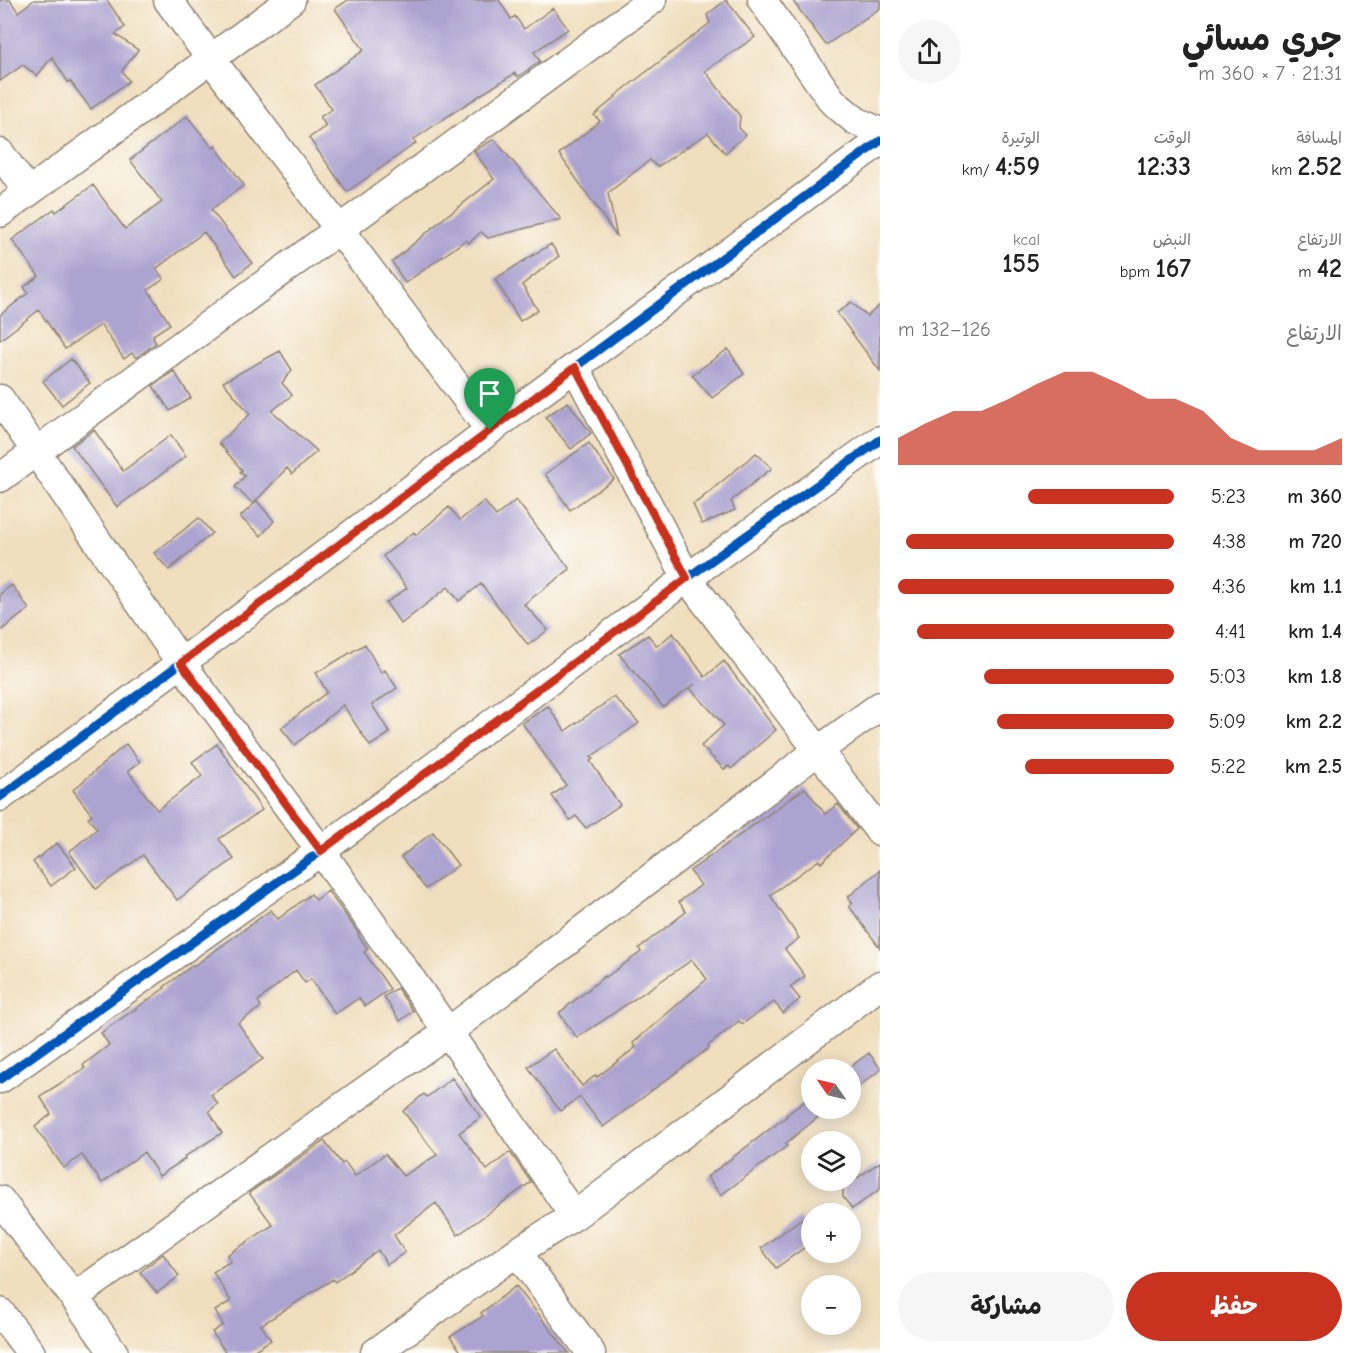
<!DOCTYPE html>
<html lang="ar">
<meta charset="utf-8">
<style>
:root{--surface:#fff;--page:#f6f6f6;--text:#222;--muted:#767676;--accent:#c8321e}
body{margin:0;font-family:"Comic Neue","Playpen Sans Arabic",sans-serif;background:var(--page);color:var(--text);direction:rtl;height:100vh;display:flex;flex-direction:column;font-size:22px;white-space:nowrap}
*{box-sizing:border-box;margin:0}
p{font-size:20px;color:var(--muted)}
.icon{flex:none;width:33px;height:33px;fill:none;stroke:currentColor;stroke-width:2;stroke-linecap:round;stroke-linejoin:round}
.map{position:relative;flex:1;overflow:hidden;direction:ltr}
.sheet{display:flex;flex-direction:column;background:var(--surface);width:480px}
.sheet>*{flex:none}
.needle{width:39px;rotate:304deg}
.buttons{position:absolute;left:801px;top:1059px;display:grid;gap:12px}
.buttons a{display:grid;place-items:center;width:60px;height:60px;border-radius:50%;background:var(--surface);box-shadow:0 3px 15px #0003;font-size:30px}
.pin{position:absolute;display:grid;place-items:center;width:51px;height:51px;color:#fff;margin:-62px -26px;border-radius:50% 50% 50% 0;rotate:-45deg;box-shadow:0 0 6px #0007}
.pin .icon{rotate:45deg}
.round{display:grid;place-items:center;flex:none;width:63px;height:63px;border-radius:32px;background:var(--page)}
.overview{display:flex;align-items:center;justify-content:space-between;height:102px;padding:0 18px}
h1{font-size:33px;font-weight:700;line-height:45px}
.metrics{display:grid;grid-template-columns:repeat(3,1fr);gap:9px;height:102px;padding:6px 18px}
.metrics div{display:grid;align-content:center}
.metrics b{font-size:26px;font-weight:700}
.metrics small{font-size:16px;font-weight:400}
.metrics p{font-size:16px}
.chart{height:168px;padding:12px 18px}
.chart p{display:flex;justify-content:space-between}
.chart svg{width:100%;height:108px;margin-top:6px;fill:var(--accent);opacity:.7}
.primary-button{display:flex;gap:12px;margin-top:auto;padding:12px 18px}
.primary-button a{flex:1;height:69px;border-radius:36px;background:var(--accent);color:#fff;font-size:24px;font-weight:700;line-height:69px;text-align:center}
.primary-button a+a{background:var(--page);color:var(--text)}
ul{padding:0 18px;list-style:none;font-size:20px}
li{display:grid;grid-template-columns:96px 72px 1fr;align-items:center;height:45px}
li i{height:15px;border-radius:8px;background:var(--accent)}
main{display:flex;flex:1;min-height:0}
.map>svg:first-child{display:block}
.building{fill:#aba3d0}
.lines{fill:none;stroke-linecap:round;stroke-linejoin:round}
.minor-casing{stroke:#8e8474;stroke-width:31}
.minor{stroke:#fff;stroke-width:28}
.cycleway-casing{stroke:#fdfcf7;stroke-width:13}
.cycleway{stroke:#0057b8;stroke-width:9}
.route-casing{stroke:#fff;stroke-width:12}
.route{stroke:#c8321e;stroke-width:8}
</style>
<main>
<section class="sheet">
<div class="overview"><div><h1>جري مسائي</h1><p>21:31 · 7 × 360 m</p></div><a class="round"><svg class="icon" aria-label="share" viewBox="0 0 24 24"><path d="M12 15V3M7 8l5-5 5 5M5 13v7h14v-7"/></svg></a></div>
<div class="metrics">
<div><p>المسافة</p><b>2.52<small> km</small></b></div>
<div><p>الوقت</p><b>12:33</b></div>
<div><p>الوتيرة</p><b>4:59<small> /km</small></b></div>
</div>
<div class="metrics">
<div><p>الارتفاع</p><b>42<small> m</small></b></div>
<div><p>النبض</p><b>167<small> bpm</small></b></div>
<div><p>kcal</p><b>155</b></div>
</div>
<div class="chart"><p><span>الارتفاع</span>126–132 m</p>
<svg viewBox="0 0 160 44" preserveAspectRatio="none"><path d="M0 44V33L10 27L20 22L30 22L40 17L50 11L60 6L70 6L80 11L90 17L100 17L110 22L120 33L130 38L140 38L150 38L160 33V44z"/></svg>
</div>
<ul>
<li><b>360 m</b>5:23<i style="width:53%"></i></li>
<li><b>720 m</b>4:38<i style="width:97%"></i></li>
<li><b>1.1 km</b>4:36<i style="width:100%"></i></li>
<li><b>1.4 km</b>4:41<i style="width:93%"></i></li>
<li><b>1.8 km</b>5:03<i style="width:69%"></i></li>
<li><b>2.2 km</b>5:09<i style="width:64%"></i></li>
<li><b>2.5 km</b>5:22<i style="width:54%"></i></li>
</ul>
<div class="primary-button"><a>حفظ</a><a>مشاركة</a></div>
</section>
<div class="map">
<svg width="880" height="1353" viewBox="0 0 880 1353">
<rect width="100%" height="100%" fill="#fdfcf7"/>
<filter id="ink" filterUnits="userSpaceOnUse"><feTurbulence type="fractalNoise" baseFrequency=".0167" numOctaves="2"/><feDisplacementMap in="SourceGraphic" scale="12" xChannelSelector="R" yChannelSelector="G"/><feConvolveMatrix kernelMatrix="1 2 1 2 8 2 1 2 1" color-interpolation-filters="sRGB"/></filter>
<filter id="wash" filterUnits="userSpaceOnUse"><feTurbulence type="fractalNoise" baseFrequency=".008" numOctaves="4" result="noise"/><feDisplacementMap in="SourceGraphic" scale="24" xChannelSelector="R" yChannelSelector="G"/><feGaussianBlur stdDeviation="1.35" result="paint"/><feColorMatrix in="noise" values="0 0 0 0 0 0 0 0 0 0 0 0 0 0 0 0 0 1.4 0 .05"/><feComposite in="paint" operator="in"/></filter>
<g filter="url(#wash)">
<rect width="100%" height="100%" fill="#f0debd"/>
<g id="blocks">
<!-- building -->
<path class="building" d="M0 0H10L18 12 34 0H107L125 27 115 34 138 50 122 71 129 81 91 109 70 81 68 82 52 57 37 76 23 65 0 81Z
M348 0H499L511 19 515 16 524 29 553 8 568 29 534 52 540 61 518 77 515 73 457 110 413 140 416 143 347 192 309 138 326 126 320 117 332 109 315 85 364 50 335 9Z
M726 0 755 37 705 71 740 116 739 128 746 135 725 153 708 133 657 167 650 160 608 193 617 237 559 154 600 121 594 115 616 97 615 96 710 23 707 15Z
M792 0H880V8L826 45Z
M187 116 213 148 215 146 244 185 211 210 252 263 236 276 204 232 156 269 164 279 148 290 170 324 153 335 154 337 153 338 156 343 136 358 132 353 124 359 101 325 65 349 39 310 0 340V315L28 293 24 287 39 276 12 240 54 209 56 212 93 185 125 229 162 202 130 160Z
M494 139 561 219 488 238 481 232 469 243 466 240 405 283 392 262 450 213H451L494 179 474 151Z
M551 244 559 256 522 285 538 310 520 321 495 279Z
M851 302 867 316 880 305V371L837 313Z
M728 349 744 374 712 398 692 375Z
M280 351 292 370 282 383 292 395 272 411 317 451 292 474 287 468 253 504 235 487 245 476 240 473 242 470 219 443 250 414 223 382Z
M71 359 90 383 62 405 43 381Z
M174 371 191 398 170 411 153 386Z
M568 402 591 433 571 449 545 417Z
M94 430 123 471 171 435 186 456 117 507 72 446Z
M589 443 614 479 570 510 545 474Z
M756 453 772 468 731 501 735 510 702 524 693 504 703 498V497Z
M516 500 570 569 524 604 548 630 528 645 481 584 459 601 448 587 401 624 386 603 407 588 383 556 414 532 416 535 449 507 460 520 484 501 496 516Z
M257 501 274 521 261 536 240 517Z
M199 518 212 533 169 570 154 553Z
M12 585 29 609 0 631V594Z
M673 633 705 677 724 661 776 730 731 769 729 766 724 769 701 746 724 725 690 688 695 684 663 707 619 654 648 635 657 646Z
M365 644 381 673 385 670 397 688 372 705 390 733 370 746 343 705 295 745 281 728 327 692 316 673Z
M614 697 639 723 591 757 593 759 590 761 620 805 586 828 576 816 570 820 552 796 566 785 522 723 548 706 565 731Z
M126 744 140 762 128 771 157 810 202 776 192 762 217 744 262 810 219 839 234 859 177 900 143 855 96 889 69 852 97 829 88 818 92 815 73 790Z
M805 788 825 814 838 804 857 829 821 863 819 860 770 895 799 938 785 949 805 976 790 987 800 999 783 1013 774 1002 742 1024 739 1021 708 1046 709 1048 603 1127 580 1097 560 1111 528 1067 554 1049 582 1086 596 1075 597 1077 636 1047 633 1043 707 979 692 960 577 1038 559 1013 605 976 606 977 641 952 639 948 686 912 679 902 701 885 690 871Z
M433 832 458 865 426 889 401 857Z
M57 843 76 867 51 886 33 862Z
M880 870V948L849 906 853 903 848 897Z
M328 891 359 934 358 935 368 949 364 952 390 989 365 1006 359 998 335 1014 311 979 305 983 296 970 258 1001 261 1007 238 1023 263 1059 211 1095 218 1104 209 1111 222 1133 184 1157 185 1159 159 1176 144 1152 102 1183 82 1155 64 1168 35 1127 51 1114 40 1096 85 1068 83 1065 109 1045 101 1033 165 988 164 987 193 965 194 966 271 910 278 919 311 894 316 900Z
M397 988 413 1011 400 1021 384 997Z
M869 1053 880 1068V1070L850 1093V1070H846Z
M452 1078 481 1117 459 1133 487 1170 510 1152 531 1182 458 1235 436 1203 394 1235 405 1252 387 1265 378 1250 335 1282 333 1279 261 1325 271 1340 250 1353H226L212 1332 223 1325 215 1311 231 1301 213 1272 231 1261 227 1255 273 1225 249 1193 324 1141 342 1164 345 1162 355 1176 385 1154 403 1176 437 1155 403 1111 424 1094 427 1097Z
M812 1096V1108H829L785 1144 787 1146 721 1195 707 1177 787 1116 786 1115Z
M880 1162V1189L852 1209 843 1197V1188Z
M801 1219 812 1234V1242L776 1268 761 1248Z
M163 1254 179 1276 157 1293 140 1272Z
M516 1286 569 1353H462L450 1337 483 1316 481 1313Z"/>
</g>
</g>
<g filter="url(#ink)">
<use href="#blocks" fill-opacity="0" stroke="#8e8474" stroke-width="1.5"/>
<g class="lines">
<!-- minor casing -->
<g class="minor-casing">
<path id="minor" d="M168 0 211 59 490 430
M762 0 833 102 856 121 880 132
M0 153 28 192
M0 213 291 0
M575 367 687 578 880 832
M0 399 181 663 321 851 448 1032 574 1216
M0 478 652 0
M0 797 181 663 490 430 880 141
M0 1079 321 851 687 578 880 440
M0 1200 74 1297 114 1353
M517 1252 591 1353
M74 1297 448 1032 819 750 880 706
M0 1312 31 1353
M375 1353 517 1252 574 1216 880 985"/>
</g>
<!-- minor -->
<use href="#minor" class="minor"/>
<!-- cycleway casing -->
<g class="cycleway-casing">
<path id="cycleway" d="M0 797 181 663 490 430 880 141
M0 1079 321 851 687 578 880 440"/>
</g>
<!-- cycleway -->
<use href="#cycleway" class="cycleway"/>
</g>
</g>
<g class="lines" filter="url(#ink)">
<!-- route casing -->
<g class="route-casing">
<path id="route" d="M575 367 687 578 321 851 181 663Z"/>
</g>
<!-- route -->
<use href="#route" class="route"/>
</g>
</svg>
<div class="buttons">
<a><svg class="needle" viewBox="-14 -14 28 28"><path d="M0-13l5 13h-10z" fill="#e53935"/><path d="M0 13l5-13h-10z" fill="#767676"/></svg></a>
<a><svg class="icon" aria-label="layers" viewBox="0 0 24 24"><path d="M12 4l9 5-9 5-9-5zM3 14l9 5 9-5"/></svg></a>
<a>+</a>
<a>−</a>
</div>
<div class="pin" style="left:490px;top:430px;background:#1e9e55"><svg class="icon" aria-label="arrive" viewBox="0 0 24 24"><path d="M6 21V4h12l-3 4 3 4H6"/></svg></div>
</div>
</main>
